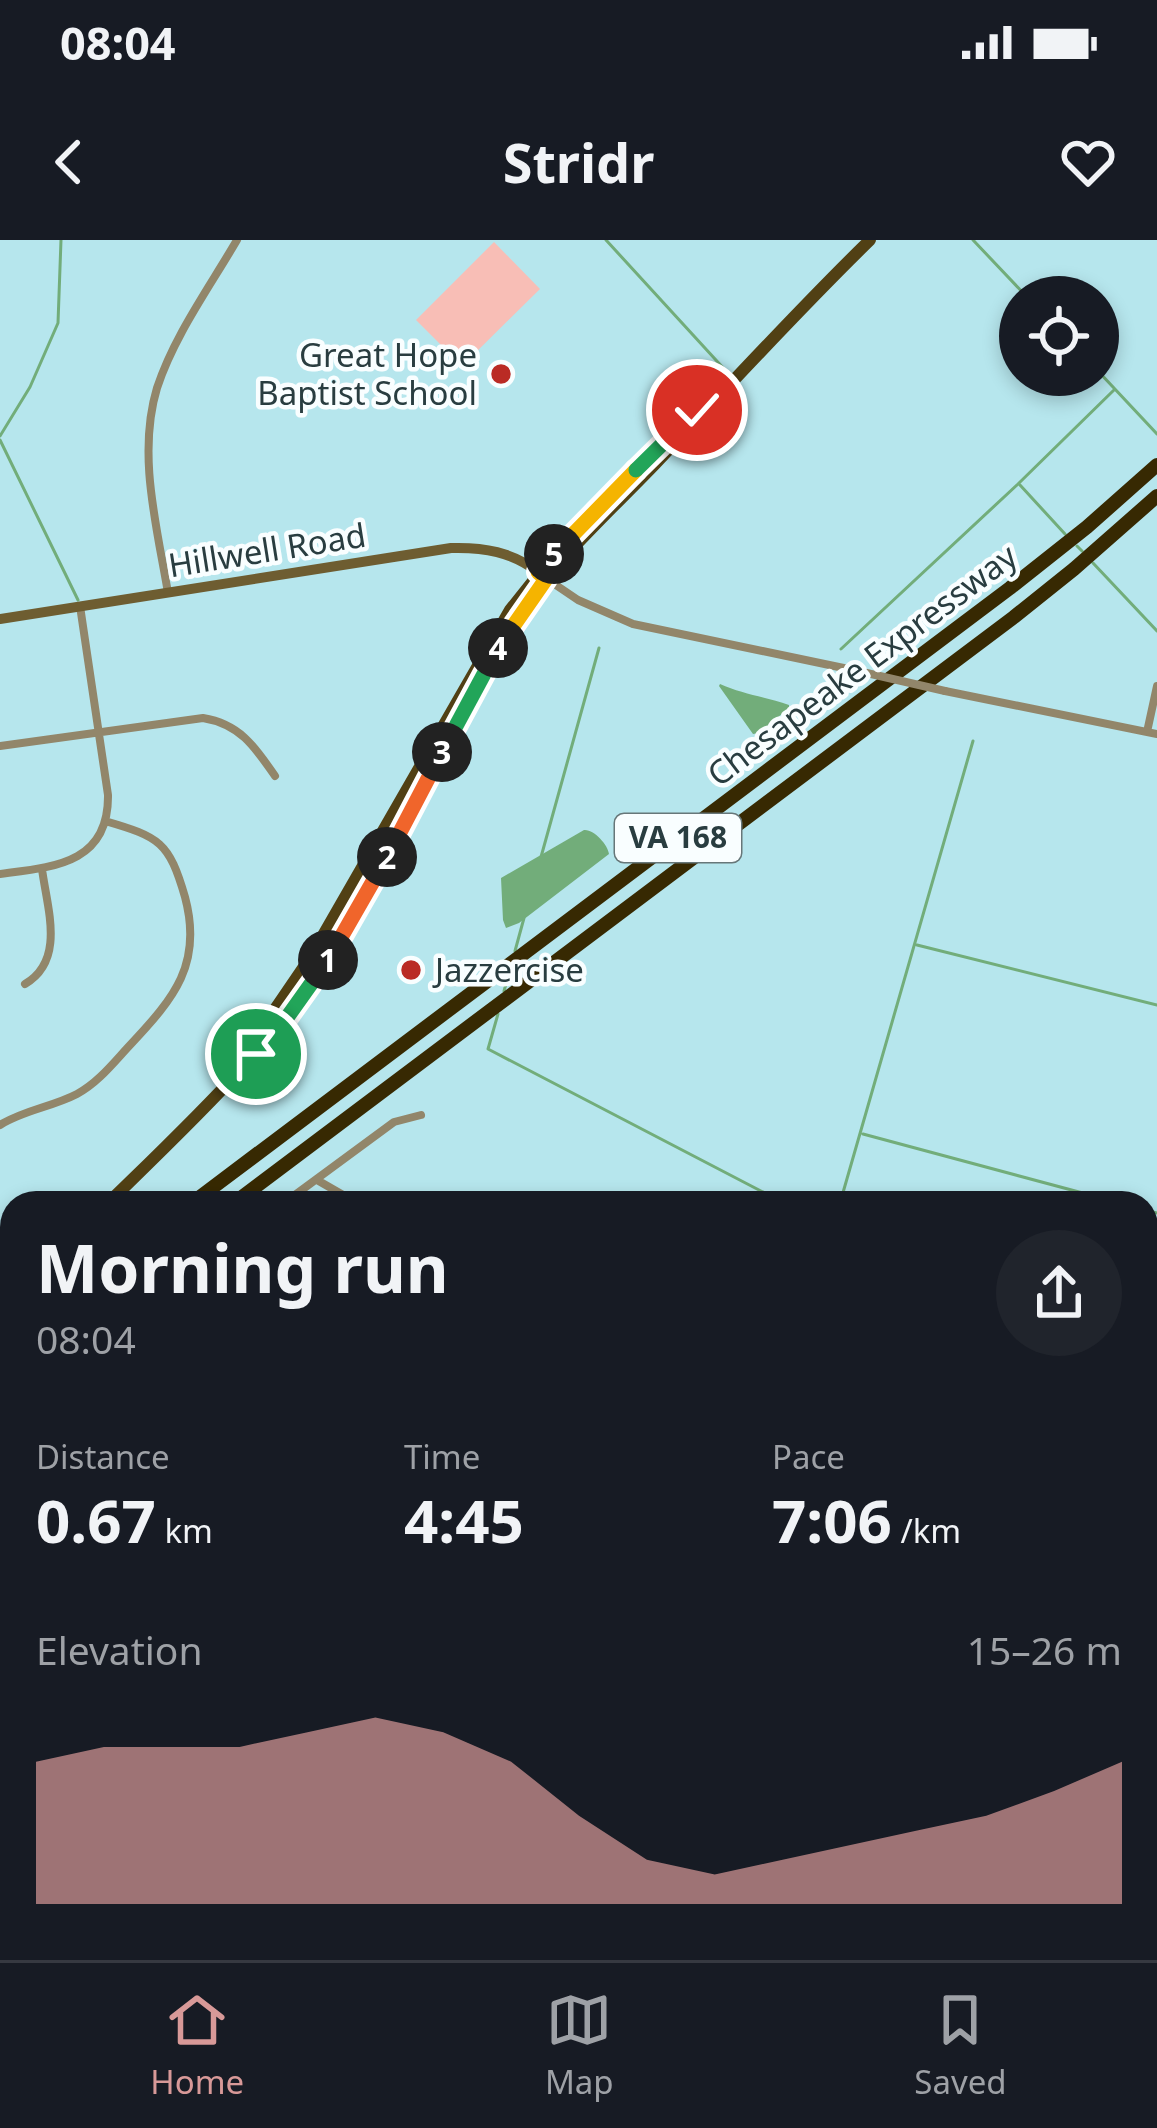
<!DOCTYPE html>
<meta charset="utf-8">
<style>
:root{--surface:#171b24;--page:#20242c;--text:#f1f3f6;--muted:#9ea1a6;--line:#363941;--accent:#d89998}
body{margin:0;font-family:"Noto Sans",sans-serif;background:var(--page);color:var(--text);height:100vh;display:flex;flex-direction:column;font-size:45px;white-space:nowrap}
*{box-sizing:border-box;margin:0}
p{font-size:39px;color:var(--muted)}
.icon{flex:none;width:66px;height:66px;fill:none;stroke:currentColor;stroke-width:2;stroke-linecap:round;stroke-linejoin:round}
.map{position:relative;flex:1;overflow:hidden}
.side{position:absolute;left:0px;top:951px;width:1158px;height:771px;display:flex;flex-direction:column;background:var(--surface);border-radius:36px 36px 0 0;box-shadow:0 6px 18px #0003}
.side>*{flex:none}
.fabs{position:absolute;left:999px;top:36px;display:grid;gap:24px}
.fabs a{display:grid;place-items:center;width:120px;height:120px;border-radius:50%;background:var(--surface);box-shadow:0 6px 18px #0003;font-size:60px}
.pin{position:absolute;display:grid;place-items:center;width:102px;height:102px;color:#fff;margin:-51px;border:6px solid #fff;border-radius:50%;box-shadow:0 3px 12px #0007}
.km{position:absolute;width:60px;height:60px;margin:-30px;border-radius:50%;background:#222;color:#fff;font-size:33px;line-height:60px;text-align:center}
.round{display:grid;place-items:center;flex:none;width:126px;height:126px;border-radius:63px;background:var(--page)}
.overview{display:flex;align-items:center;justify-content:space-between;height:204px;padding:0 36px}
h1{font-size:66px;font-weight:700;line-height:90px}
.figures{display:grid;grid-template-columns:repeat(3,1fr);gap:18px;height:204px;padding:12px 36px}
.figures div{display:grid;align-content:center}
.figures b{font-size:60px;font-weight:700}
.figures small{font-size:33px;font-weight:400}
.figures p{font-size:33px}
.chart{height:336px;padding:24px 36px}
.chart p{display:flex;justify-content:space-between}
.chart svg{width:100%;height:216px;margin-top:12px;fill:var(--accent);opacity:.7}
.status{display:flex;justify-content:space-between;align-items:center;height:84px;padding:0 60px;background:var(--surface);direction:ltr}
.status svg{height:33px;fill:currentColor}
header{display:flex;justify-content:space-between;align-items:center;height:156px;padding:0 36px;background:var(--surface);font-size:54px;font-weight:700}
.menu{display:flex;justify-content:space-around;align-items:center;height:168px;border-top:3px solid var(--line);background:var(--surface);font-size:33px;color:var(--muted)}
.menu a{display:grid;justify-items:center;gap:6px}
.menu .current{color:var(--accent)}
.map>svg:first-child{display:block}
.green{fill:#f8beb6}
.water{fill:#72ad7a}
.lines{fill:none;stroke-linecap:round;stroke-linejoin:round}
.stream{stroke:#72ad7a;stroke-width:3}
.street{stroke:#92866a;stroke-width:8}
.secondary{stroke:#6e5d31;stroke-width:10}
.primary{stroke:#514014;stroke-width:12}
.highway{stroke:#372902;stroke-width:14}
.street-bridge{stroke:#92866a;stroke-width:8}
.split-1-casing{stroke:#fff;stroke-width:24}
.split-2-casing{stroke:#fff;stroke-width:24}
.split-3-casing{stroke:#fff;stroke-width:24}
.split-4-casing{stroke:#fff;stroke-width:24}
.split-5-casing{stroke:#fff;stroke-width:24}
.split-6-casing{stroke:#fff;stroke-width:24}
.split-7-casing{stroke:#fff;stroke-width:24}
.split-1{stroke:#22a559;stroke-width:15}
.split-2{stroke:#f0652b;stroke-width:15}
.split-3{stroke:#f0652b;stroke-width:15}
.split-4{stroke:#22a559;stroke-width:15}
.split-5{stroke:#f5b400;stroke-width:15}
.split-6{stroke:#f5b400;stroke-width:15}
.split-7{stroke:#22a559;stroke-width:15}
.poi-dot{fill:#ba2b25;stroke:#f9feff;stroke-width:4.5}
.labels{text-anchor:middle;stroke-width:9;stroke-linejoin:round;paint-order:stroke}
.shield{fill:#f9feff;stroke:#677779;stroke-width:3}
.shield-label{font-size:30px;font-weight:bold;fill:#293d40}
.poi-label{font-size:33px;fill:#293d40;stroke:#f9feff;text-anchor:end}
.street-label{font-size:33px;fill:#293d40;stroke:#f9feff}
</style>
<div class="status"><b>08:04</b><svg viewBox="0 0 49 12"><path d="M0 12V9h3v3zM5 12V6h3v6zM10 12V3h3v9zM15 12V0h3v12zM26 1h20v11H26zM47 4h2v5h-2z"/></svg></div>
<header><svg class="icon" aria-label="back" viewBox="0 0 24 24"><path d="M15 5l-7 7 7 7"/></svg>Stridr<svg class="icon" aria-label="heart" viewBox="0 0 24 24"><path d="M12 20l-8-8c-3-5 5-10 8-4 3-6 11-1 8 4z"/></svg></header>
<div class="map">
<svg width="1157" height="1720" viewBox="0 0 1157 1720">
<rect width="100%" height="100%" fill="#b6e6ed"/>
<!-- green -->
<path class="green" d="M494 2 540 49 462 126 416 80Z"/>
<!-- water -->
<path class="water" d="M720 444C742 454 766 457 789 465V468L759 493 753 494 719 446Z
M584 590C594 589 608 605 609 614L519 683 506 688 503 680 501 638Z
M188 1710H240L253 1720H195Z"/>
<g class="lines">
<!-- stream -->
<path class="stream" d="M606 0 726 131
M973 0 1027 57
M1098 131 1157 194
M0 196 30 147 58 83 61 0
M0 200 78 360
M1020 245 1065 294
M1077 306 1082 311
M1093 323 1157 391
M841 409 1018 244 1115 149
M541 617 599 408
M917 705 1157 765
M515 711 524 678
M504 751 509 734
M498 774 488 809 784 963
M863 894 1120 963
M840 963 973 501
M1146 970 1157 973
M1146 1154 1157 1159
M1146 1264 1157 1241
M1146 1595 1157 1599
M930 1720 935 1710"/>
<!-- street -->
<path class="street" d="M544 337 578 360 633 384 858 431
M168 353C157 287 137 214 157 148 174 96 209 48 237 0
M945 451 1157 494
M1147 492 1157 446
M0 506 203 478C240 484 255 507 275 536
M0 634C53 627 109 624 108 555L80 366
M25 744C66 720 47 668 42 629
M0 885C24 870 52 867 77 854 99 842 114 822 131 804 174 758 203 724 185 657 169 602 160 597 105 581
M317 940 357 963
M284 963 394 882 421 875
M0 1290 12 1251
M0 1367 12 1393
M1146 1371 1157 1368
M0 1445 12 1432
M1146 1538 1157 1542
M0 1543 12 1554
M367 1710 373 1720
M621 1710 639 1720
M375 1720 394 1716 401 1720
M541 1720 549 1710
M679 1720 684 1710"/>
<!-- secondary -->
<path class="secondary" d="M0 379 451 308C484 307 512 312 538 332"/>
<!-- primary -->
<path class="primary" d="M241 819 310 718 510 370 565 301 665 201
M108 963C193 880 279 800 342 698 408 593 450 473 521 371 560 316 610 271 656 223 727 148 796 72 870 0
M0 1101 12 1076"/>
<!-- highway -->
<path class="highway" d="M192 963 1010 348 1087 287 1157 225
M234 963 1014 377 1074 329 1157 256
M0 1112 12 1101
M0 1143 12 1132
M0 1226 12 1191"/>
<!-- street-bridge -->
<path class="street-bridge" d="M858 431 945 451"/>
</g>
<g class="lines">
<!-- split-1 casing -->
<g class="split-1-casing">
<path id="split-1" d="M256 814 276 793 328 720"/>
</g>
<!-- split-2 casing -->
<g class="split-2-casing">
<path id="split-2" d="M328 720 387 617"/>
</g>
<!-- split-3 casing -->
<g class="split-3-casing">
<path id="split-3" d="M387 617 442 512"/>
</g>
<!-- split-4 casing -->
<g class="split-4-casing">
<path id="split-4" d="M442 512 498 408"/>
</g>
<!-- split-5 casing -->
<g class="split-5-casing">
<path id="split-5" d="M498 408 546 339 538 332 554 314"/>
</g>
<!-- split-6 casing -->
<g class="split-6-casing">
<path id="split-6" d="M554 314 636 230"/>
</g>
<!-- split-7 casing -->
<g class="split-7-casing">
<path id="split-7" d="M636 230 697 170"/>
</g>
<!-- split-1 -->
<use href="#split-1" class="split-1"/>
<!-- split-2 -->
<use href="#split-2" class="split-2"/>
<!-- split-3 -->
<use href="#split-3" class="split-3"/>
<!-- split-4 -->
<use href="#split-4" class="split-4"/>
<!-- split-5 -->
<use href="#split-5" class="split-5"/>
<!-- split-6 -->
<use href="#split-6" class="split-6"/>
<!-- split-7 -->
<use href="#split-7" class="split-7"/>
</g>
<!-- markers -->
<g class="poi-dot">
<circle cx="501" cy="134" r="12"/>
<circle cx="411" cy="730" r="12"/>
</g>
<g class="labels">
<!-- shield labels -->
<rect class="shield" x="615" y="574" width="126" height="48" rx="9"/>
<g class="shield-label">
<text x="678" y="608">VA 168</text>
</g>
<!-- poi labels -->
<g class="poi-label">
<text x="477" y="127">Great Hope<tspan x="477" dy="38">Baptist School</tspan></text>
<text x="435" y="742" text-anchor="start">Jazzercise</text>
</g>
<!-- street labels -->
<g class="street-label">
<text transform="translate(267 310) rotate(-9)" y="12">Hillwell Road</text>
<text transform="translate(862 425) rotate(-37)" y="12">Chesapeake Expressway</text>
</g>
</g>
</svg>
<div class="fabs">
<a><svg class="icon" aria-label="locate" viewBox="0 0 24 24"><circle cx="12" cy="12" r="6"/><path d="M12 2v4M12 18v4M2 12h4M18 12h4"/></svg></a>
</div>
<div class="pin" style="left:256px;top:814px;background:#1e9e55"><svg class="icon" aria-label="arrive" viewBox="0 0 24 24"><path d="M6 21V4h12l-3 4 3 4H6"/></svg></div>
<div class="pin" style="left:697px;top:170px;background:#d93025"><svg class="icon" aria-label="check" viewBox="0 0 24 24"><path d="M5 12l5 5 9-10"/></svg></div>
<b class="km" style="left:328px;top:720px">1</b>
<b class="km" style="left:387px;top:617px">2</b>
<b class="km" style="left:442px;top:512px">3</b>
<b class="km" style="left:498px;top:408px">4</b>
<b class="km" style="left:554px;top:314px">5</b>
<section class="side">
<div class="overview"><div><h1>Morning run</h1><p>08:04</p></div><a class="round"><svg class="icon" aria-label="share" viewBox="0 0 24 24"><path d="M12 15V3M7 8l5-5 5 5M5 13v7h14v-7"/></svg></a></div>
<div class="figures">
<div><p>Distance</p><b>0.67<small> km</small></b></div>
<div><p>Time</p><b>4:45</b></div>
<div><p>Pace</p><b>7:06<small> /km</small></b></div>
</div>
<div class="chart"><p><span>Elevation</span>15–26 m</p>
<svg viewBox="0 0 160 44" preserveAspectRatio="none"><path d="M0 44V15L10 12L20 12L30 12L40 9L50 6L60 9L70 15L80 26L90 35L100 38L110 35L120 32L130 29L140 26L150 21L160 15V44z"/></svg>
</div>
</section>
</div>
<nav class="menu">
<a class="current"><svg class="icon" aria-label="home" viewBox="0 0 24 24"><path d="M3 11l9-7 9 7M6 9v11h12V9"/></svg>Home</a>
<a><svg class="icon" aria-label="map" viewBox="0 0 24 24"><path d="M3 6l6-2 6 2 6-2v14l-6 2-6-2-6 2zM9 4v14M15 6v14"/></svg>Map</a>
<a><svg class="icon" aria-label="saved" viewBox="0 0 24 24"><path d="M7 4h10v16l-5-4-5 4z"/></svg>Saved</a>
</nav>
